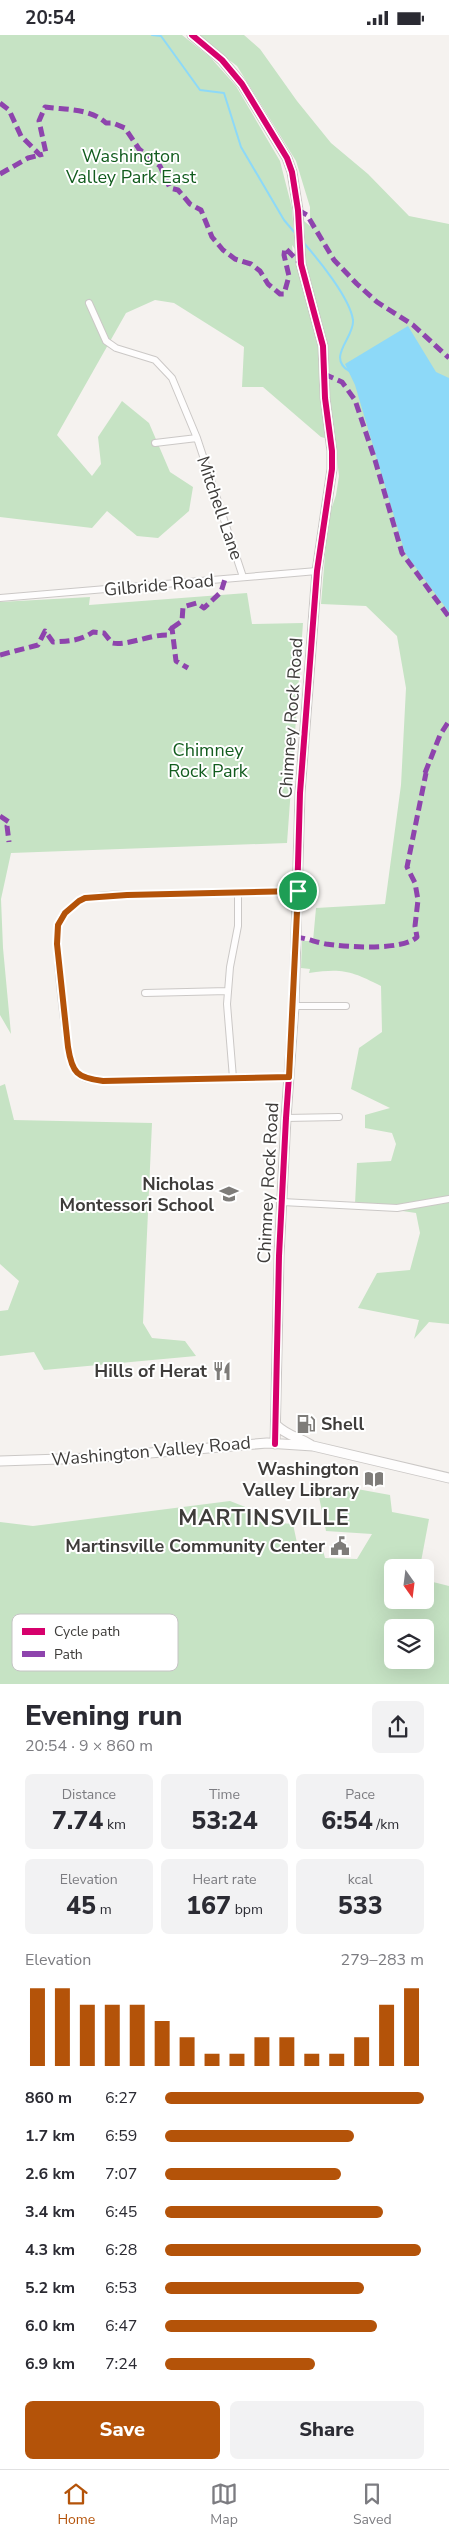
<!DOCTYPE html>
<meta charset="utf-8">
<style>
:root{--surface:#fff;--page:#f2f2f3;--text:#2b2b33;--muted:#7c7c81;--line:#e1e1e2;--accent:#b45309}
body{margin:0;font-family:"Nunito Sans",sans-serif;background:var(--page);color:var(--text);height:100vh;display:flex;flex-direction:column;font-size:19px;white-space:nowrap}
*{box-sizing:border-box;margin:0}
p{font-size:16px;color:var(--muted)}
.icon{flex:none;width:28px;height:28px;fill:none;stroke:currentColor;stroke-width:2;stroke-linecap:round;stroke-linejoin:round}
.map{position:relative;height:1649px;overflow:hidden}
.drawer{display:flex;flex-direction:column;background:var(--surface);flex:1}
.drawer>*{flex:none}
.needle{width:32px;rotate:166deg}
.buttons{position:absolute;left:384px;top:1524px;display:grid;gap:10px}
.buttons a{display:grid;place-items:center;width:50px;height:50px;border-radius:8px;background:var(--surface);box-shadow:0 5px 20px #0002;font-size:25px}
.pin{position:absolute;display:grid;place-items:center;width:42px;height:42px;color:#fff;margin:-21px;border:2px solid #fff;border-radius:50%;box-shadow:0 1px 5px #0007}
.round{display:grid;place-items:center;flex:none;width:52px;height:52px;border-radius:8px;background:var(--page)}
.overview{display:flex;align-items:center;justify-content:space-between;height:85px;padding:0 25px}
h1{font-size:28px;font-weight:800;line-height:38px}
.stats{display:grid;grid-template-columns:repeat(3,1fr);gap:8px;height:85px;padding:5px 25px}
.stats div{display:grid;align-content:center;border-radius:8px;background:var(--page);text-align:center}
.stats b{font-size:25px;font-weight:800}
.stats small{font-size:14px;font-weight:400}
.stats p{font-size:14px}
.chart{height:140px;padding:10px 25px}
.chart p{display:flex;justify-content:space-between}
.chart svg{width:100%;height:90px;margin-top:5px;stroke:var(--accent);stroke-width:6}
.primary-button{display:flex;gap:10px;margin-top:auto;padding:10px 25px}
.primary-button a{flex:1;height:58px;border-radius:8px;background:var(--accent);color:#fff;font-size:20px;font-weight:800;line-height:58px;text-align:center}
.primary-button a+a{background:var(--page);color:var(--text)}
ul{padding:0 25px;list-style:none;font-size:16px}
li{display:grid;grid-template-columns:80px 60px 1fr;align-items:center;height:38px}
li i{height:12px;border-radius:6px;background:var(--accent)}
.status{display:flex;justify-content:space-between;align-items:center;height:35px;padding:0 25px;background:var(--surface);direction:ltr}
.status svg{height:14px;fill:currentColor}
.dock{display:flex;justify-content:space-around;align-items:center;height:70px;border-top:1px solid var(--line);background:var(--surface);font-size:14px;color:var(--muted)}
.dock a{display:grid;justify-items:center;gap:2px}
.dock .current{color:var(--accent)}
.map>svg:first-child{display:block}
.green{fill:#c6e3c4;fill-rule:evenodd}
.water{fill:#8dd9f8}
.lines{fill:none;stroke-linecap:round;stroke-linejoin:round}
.stream{stroke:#8dd9f8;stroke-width:2}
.street-casing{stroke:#cbc8c6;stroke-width:8}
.secondary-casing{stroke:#cbc8c6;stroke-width:11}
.street{stroke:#fefdfd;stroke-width:6}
.secondary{stroke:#fefdfd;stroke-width:9}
.quiet{stroke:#8e44ad;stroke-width:5;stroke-dasharray:10 5;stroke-linecap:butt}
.cycleway-casing{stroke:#fff;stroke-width:9}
.cycleway{stroke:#d6006c;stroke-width:6}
.route-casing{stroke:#fff;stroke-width:10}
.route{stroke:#b45309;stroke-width:6}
.labels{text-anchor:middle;stroke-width:4;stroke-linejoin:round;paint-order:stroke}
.park-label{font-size:18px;fill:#125c1e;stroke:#fff}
.street-label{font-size:18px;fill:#3e3c3a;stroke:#fff}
.poi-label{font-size:18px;font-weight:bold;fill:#3e3c3a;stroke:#fff;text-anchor:end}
.district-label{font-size:22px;font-weight:bold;letter-spacing:1px;fill:#3e3c3a;stroke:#fff}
.key{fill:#fff;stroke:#c5c4c4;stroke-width:1}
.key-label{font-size:14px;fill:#3e3c3a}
</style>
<div class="status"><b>20:54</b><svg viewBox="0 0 49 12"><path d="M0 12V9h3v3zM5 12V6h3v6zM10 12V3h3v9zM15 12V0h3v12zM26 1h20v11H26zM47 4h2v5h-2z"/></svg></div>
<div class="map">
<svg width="449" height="1649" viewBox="0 0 449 1649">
<rect width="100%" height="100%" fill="#f5f2ef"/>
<!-- green -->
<path class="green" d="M0 0H182L210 22 236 51 280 126 292 173 295 214 292 210 293 219 305 206 304 186 310 191V172L296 126 237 31 196 0H244L260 14 297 66 331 108 368 139 409 181 449 189V1289L429 1287 414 1304 419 1285 358 1273 377 1238 410 1235 420 1198 416 1178 355 1169 357 1128 391 1126 396 1109 392 1098 365 1093V1080L390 1073 351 1054 359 1013 382 997 381 951C351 936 343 933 309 938L310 934 301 933 302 906H313L316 873 385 869 401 750 406 653 397 601 366 571 321 569 328 484 336 460 339 441 335 406 321 402 263 352H242L244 312 174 268 155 265 126 278 57 400 92 441 101 429 98 402 122 366 149 388 170 437 193 452 189 476 158 503 137 501 107 476 92 493 0 482Z
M247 558 252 589 303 588 287 808 11 818 1 864 3 913 11 999 0 980V567L90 562 89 570Z
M5 1049 14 1085 152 1088 143 1288 152 1303 185 1306 196 1321 44 1335 34 1317 0 1321V1276L8 1275 19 1246 0 1229V1051Z
M330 1454H357L390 1460 392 1477 429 1484 420 1532H392V1565H425V1545L449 1551V1649H0V1487L33 1491 230 1466 253 1475V1486L293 1489 297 1508 322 1512 325 1523 357 1524 372 1499 326 1496 318 1457ZM392 1592H425V1625H392Z"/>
<!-- water -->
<path class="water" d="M408 291 436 337 449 343V577L405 518 355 350 345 329Z"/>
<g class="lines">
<!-- stream -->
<path class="stream" d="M152 0 161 1 200 55 224 58 241 112 284 185 295 198
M303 207C318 224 350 263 353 285 355 302 326 322 349 336"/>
<!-- street casing -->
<g class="street-casing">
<path id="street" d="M89 268 106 306 116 313 155 325 172 343 197 403 243 542
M155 408 197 403
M0 563 317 536
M145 958 228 956
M294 971H346
M289 1042 103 1046C93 1045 82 1045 75 1036 66 1024 54 906 58 890 61 881 70 872 78 867 94 857 137 860 157 859 204 858 251 857 298 856
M233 1043 227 969 230 932 238 891V857
M286 1083 339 1082
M282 1167 397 1173 449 1164"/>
</g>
<!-- secondary casing -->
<g class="secondary-casing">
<path id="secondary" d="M192 0 222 25 242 49 287 123 292 137 298 175 301 229 323 311 325 363 332 416V434L317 536 300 758 294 971 286 1083 279 1221 275 1409
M276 1390C289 1402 297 1401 311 1410
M0 1426 91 1423 267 1408 313 1411 449 1443"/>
</g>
<!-- street -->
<use href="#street" class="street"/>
<!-- secondary -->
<use href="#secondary" class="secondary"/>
<!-- quiet -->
<path class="quiet" d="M0 68 9 75 21 101 40 120 46 118 39 86 45 72C66 75 90 73 106 88H113L125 93 139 114 160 131 170 153 178 155 190 169 201 175 212 202 223 215 235 224 251 229 260 236 268 249 280 259H284L289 241 284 220 285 213 301 229
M0 139 28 123 40 120
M298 175 307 180 334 225 357 249 377 267 413 290 449 323
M324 339 342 347 355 365 375 425 402 518 449 582
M172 593 182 586 183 572 197 568 204 573 221 557 225 544
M0 620 38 610 45 596 53 607C69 606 80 606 93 597L104 598 112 608C127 611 148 600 167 600L172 593 176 626 188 633
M425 738 440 700 449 686
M0 781 9 787 7 791 9 807
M295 902C306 903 315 907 326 909 346 912 403 916 417 902L415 891 418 865 415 848 407 832 426 738"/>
<!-- cycleway casing -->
<g class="cycleway-casing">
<path id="cycleway" d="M192 0 222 25 242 49 287 123 292 137 298 175 301 229 323 311 325 363 332 416V434L317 536 300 758 294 971 286 1083 279 1221 275 1409"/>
</g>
<!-- cycleway -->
<use href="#cycleway" class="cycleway"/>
</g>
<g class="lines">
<!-- route casing -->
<g class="route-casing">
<path id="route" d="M298 856 289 1042 103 1046C77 1043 72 1038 68 1012L57 909 58 890 65 878 79 866 85 863 127 860Z"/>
</g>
<!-- route -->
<use href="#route" class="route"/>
</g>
<!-- icons -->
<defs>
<g id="school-bare" transform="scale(1.5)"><path d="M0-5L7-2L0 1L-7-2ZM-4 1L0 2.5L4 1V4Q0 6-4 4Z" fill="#7e7c79" stroke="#fff" stroke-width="2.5" paint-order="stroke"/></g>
<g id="restaurant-bare" transform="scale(1.5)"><path d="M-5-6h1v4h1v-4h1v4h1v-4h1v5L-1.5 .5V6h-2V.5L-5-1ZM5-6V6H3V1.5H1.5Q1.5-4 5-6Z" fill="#7e7c79" stroke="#fff" stroke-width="2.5" paint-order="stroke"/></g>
<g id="fuel-bare" transform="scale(1.5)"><path d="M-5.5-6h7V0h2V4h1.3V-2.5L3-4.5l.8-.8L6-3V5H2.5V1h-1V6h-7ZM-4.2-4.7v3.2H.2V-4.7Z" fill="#7e7c79" stroke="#fff" stroke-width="2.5" paint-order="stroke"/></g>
<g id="library-bare" transform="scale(1.5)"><path d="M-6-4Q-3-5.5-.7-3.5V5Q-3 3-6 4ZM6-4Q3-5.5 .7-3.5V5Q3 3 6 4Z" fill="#7e7c79" stroke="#fff" stroke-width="2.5" paint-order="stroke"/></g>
<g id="civic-bare" transform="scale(1.5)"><path d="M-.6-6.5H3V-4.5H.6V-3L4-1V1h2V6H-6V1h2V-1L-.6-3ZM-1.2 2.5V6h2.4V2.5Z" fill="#7e7c79" stroke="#fff" stroke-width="2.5" paint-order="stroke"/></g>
</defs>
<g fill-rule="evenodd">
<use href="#school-bare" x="229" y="1159"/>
<use href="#restaurant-bare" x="222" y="1336"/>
<use href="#fuel-bare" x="306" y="1389"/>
<use href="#library-bare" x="374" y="1444"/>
<use href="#civic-bare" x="340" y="1511"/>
</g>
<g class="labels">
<!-- park labels -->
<g class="park-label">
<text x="131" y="127">Washington<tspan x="131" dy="21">Valley Park East</tspan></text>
<text x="208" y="721">Chimney<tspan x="208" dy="21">Rock Park</tspan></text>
</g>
<!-- street labels -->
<g class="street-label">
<text transform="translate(220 473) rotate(71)" y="6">Mitchell Lane</text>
<text transform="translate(159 550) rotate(-5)" y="6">Gilbride Road</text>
<text transform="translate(291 683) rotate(-86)" y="6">Chimney Rock Road</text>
<text transform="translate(268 1148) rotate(-87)" y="6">Chimney Rock Road</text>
<text transform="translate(151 1416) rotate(-5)" y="6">Washington Valley Road</text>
</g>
<!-- poi labels -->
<g class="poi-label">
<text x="214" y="1155">Nicholas<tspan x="214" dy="21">Montessori School</tspan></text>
<text x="207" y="1342">Hills of Herat</text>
<text x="321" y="1395" text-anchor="start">Shell</text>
<text x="359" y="1440">Washington<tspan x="359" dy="21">Valley Library</tspan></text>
<text x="325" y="1517">Martinsville Community Center</text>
</g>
<!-- district labels -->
<g class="district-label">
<text x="264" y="1490">MARTINSVILLE</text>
</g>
</g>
<!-- legend -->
<rect x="12" y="1579" width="166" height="57" rx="8" class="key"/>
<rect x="22" y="1593" width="23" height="7" fill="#d6006c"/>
<rect x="22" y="1616" width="23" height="6" fill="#8e44ad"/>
<g class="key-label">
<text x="54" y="1601">Cycle path</text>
<text x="54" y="1624">Path</text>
</g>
</svg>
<div class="buttons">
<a><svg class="needle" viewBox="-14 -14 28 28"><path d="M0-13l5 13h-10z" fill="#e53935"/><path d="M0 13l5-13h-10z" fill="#7c7c81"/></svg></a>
<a><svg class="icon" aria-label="layers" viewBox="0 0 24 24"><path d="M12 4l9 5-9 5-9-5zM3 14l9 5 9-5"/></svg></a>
</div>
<div class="pin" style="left:298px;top:856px;background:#1e9e55"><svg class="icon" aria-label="arrive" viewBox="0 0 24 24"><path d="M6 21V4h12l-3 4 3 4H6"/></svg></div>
</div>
<section class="drawer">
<div class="overview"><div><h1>Evening run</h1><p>20:54 · 9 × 860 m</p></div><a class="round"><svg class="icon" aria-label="share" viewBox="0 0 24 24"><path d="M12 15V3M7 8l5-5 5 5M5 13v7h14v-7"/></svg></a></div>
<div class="stats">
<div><p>Distance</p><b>7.74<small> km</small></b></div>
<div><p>Time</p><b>53:24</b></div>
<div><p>Pace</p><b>6:54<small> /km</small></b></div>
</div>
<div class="stats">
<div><p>Elevation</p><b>45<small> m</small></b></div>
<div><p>Heart rate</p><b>167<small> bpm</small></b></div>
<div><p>kcal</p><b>533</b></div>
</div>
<div class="chart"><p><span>Elevation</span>279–283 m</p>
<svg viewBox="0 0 160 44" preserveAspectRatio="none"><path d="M5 44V6M15 44V6M25 44V14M35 44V14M45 44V14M55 44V22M65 44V30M75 44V38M85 44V38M95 44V30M105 44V30M115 44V38M125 44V38M135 44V30M145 44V14M155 44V6"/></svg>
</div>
<ul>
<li><b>860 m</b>6:27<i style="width:100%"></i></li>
<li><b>1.7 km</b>6:59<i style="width:73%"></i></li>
<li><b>2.6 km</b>7:07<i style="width:68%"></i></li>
<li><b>3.4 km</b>6:45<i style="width:84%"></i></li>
<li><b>4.3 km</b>6:28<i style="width:99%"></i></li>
<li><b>5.2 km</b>6:53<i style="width:77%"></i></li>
<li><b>6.0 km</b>6:47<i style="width:82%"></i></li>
<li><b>6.9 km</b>7:24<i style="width:58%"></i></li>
</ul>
<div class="primary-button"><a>Save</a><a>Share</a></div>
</section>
<nav class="dock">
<a class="current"><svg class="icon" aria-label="home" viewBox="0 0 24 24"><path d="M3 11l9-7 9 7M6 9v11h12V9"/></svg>Home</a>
<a><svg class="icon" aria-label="map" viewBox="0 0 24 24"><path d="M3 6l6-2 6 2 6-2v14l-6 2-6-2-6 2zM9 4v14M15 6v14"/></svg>Map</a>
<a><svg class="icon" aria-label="saved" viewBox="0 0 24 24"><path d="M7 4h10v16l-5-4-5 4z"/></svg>Saved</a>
</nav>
